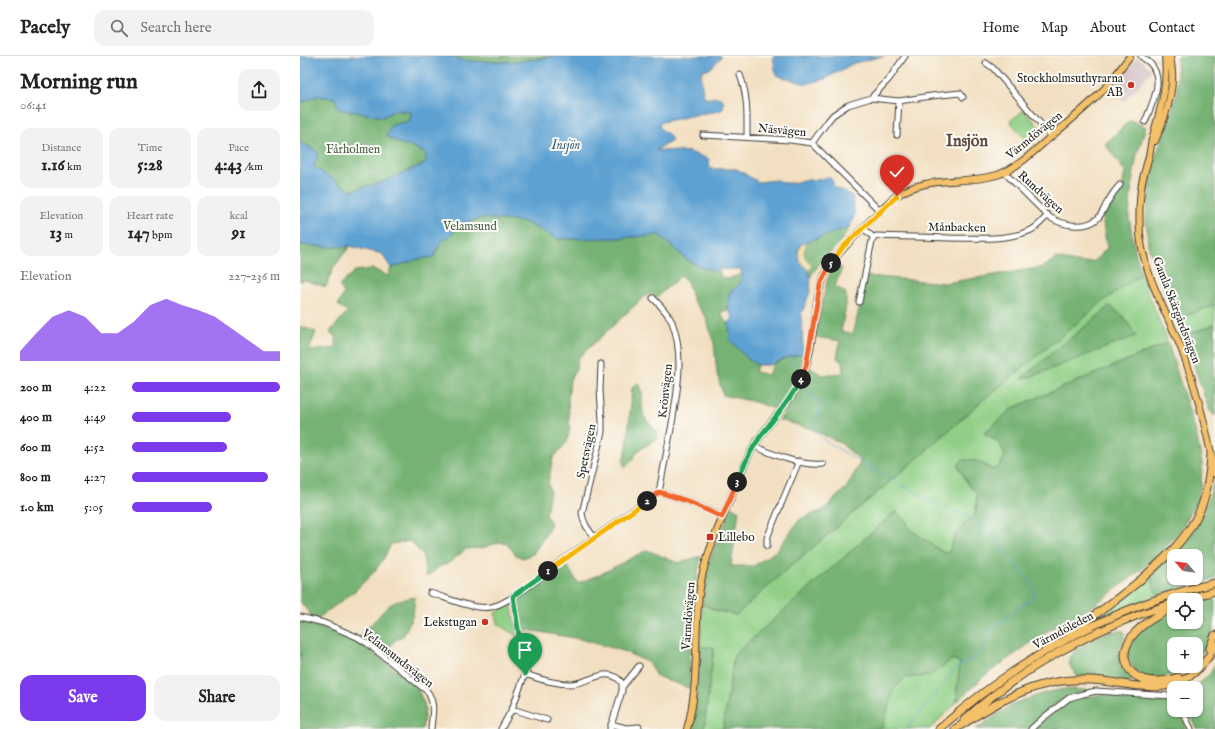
<!DOCTYPE html>
<meta charset="utf-8">
<style>
:root{--surface:#fff;--page:#f2f2f2;--text:#222;--muted:#767676;--line:#e0e0e0;--accent:#7c3aed}
body{margin:0;font-family:"IM FELL English",serif;background:var(--page);color:var(--text);height:100vh;display:flex;flex-direction:column;font-size:15px;white-space:nowrap}
*{box-sizing:border-box;margin:0}
p{font-size:13px;color:var(--muted)}
.icon{flex:none;width:22px;height:22px;fill:none;stroke:currentColor;stroke-width:2;stroke-linecap:round;stroke-linejoin:round}
.map{position:relative;flex:1;overflow:hidden}
.side{display:flex;flex-direction:column;background:var(--surface);width:300px}
.side>*{flex:none}
.needle{width:26px;rotate:298deg}
.controls{position:absolute;left:867px;top:493px;display:grid;gap:8px}
.controls a{display:grid;place-items:center;width:36px;height:36px;border-radius:8px;background:var(--surface);box-shadow:0 1px 3px #0004;font-size:20px}
.pin{position:absolute;display:grid;place-items:center;width:34px;height:34px;color:#fff;margin:-41px -17px;border-radius:50% 50% 50% 0;rotate:-45deg;box-shadow:0 0 4px #0007}
.pin .icon{rotate:45deg}
.km{position:absolute;width:20px;height:20px;margin:-10px;border-radius:50%;background:#222;color:#fff;font-size:11px;line-height:20px;text-align:center}
.round{display:grid;place-items:center;flex:none;width:42px;height:42px;border-radius:12px;background:var(--page)}
.head{display:flex;align-items:center;justify-content:space-between;height:68px;padding:0 20px}
h1{font-size:22px;font-weight:700;line-height:30px}
.figures{display:grid;grid-template-columns:repeat(3,1fr);gap:6px;height:68px;padding:4px 20px}
.figures div{display:grid;align-content:center;border-radius:10px;background:var(--page);text-align:center}
.figures b{font-size:17px;font-weight:700}
.figures small{font-size:11px;font-weight:400}
.figures p{font-size:11px}
.chart{height:112px;padding:8px 20px}
.chart p{display:flex;justify-content:space-between}
.chart svg{width:100%;height:72px;margin-top:4px;fill:var(--accent);opacity:.7}
.button{display:flex;gap:8px;margin-top:auto;padding:8px 20px}
.button a{flex:1;height:46px;border-radius:12px;background:var(--accent);color:#fff;font-size:16px;font-weight:700;line-height:46px;text-align:center}
.button a+a{background:var(--page);color:var(--text)}
ul{padding:0 20px;list-style:none;font-size:13px}
li{display:grid;grid-template-columns:64px 48px 1fr;align-items:center;height:30px}
li i{height:10px;border-radius:5px;background:var(--accent)}
header{display:flex;align-items:center;gap:24px;box-sizing:border-box;height:56px;padding:0 20px;background:var(--surface);border-bottom:1px solid var(--line)}
header strong{font-size:19px}
nav{display:flex;gap:22px;margin-inline-start:auto;font-size:14px}
.search{width:280px;height:36px;background:var(--page);display:flex;align-items:center;gap:10px;box-sizing:border-box;padding:0 14px;border-radius:12px;color:var(--muted);font-size:15px}
main{display:flex;flex:1;min-height:0}
.map>svg:first-child{display:block}
.industrial{fill:#d2bec3}
.green{fill:#90cf86;stroke:#567651;fill-rule:evenodd}
.forest{fill:#74b273;stroke:#486748;fill-rule:evenodd}
.sand{fill:#eeda9e;stroke:#857b5d}
.water{fill:#5da1d2;stroke:#3c5e77}
.lines{fill:none;stroke-linecap:round;stroke-linejoin:round}
.stream{stroke:#5da1d2;stroke-width:1}
.minor-casing{stroke:#3c3935;stroke-width:7}
.major-casing{stroke:#3c3935;stroke-width:8}
.highway-casing{stroke:#3c3935;stroke-width:9}
.minor{stroke:#fff;stroke-width:5}
.major{stroke:#f4c16b;stroke-width:6}
.highway{stroke:#f4c16b;stroke-width:7}
.split-1-casing{stroke:#fff;stroke-width:8}
.split-2-casing{stroke:#fff;stroke-width:8}
.split-3-casing{stroke:#fff;stroke-width:8}
.split-4-casing{stroke:#fff;stroke-width:8}
.split-5-casing{stroke:#fff;stroke-width:8}
.split-6-casing{stroke:#fff;stroke-width:8}
.split-1{stroke:#22a559;stroke-width:5}
.split-2{stroke:#f5b400;stroke-width:5}
.split-3{stroke:#f0652b;stroke-width:5}
.split-4{stroke:#22a559;stroke-width:5}
.split-5{stroke:#f0652b;stroke-width:5}
.split-6{stroke:#f5b400;stroke-width:5}
.poi-dot{fill:#c8321e;stroke:#fdfcf7;stroke-width:1.5}
.labels{text-anchor:middle;stroke-width:4;stroke-linejoin:round;paint-order:stroke}
.poi-label{font-size:12px;fill:#1c1c1c;stroke:#fdfcf7;text-anchor:end}
.street-label{font-size:12px;fill:#1c1c1c;stroke:#fdfcf7}
.park-label{font-size:12px;fill:#455b41;stroke:#fdfcf7}
.water-label{font-size:13px;font-style:italic;fill:#3c5e77;stroke:#fdfcf7}
.district-label{font-size:16px;font-weight:bold;fill:#61483f;stroke:#fdfcf7}
</style>
<header>
<strong>Pacely</strong>
<div class="search"><svg class="icon" aria-label="search" viewBox="0 0 24 24"><circle cx="10" cy="10" r="6"/><path d="M15 15l6 6"/></svg>Search here</div>
<nav><a>Home</a><a>Map</a><a>About</a><a>Contact</a></nav>
</header>
<main>
<section class="side">
<div class="head"><div><h1>Morning run</h1><p>06:41</p></div><a class="round"><svg class="icon" aria-label="share" viewBox="0 0 24 24"><path d="M12 15V3M7 8l5-5 5 5M5 13v7h14v-7"/></svg></a></div>
<div class="figures">
<div><p>Distance</p><b>1.16<small> km</small></b></div>
<div><p>Time</p><b>5:28</b></div>
<div><p>Pace</p><b>4:43<small> /km</small></b></div>
</div>
<div class="figures">
<div><p>Elevation</p><b>13<small> m</small></b></div>
<div><p>Heart rate</p><b>147<small> bpm</small></b></div>
<div><p>kcal</p><b>91</b></div>
</div>
<div class="chart"><p><span>Elevation</span>227–236 m</p>
<svg viewBox="0 0 160 44" preserveAspectRatio="none"><path d="M0 44V38L10 27L20 17L30 13L40 17L50 27L60 27L70 20L80 10L90 6L100 10L110 13L120 17L130 24L140 31L150 38L160 38V44z"/></svg>
</div>
<ul>
<li><b>200 m</b>4:22<i style="width:100%"></i></li>
<li><b>400 m</b>4:49<i style="width:67%"></i></li>
<li><b>600 m</b>4:52<i style="width:64%"></i></li>
<li><b>800 m</b>4:27<i style="width:92%"></i></li>
<li><b>1.0 km</b>5:05<i style="width:54%"></i></li>
</ul>
<div class="button"><a>Save</a><a>Share</a></div>
</section>
<div class="map">
<svg width="915" height="673" viewBox="0 0 915 673">
<rect width="100%" height="100%" fill="#fdfcf7"/>
<filter id="ink" filterUnits="userSpaceOnUse"><feTurbulence type="fractalNoise" baseFrequency=".025" numOctaves="2"/><feDisplacementMap in="SourceGraphic" scale="8" xChannelSelector="R" yChannelSelector="G"/><feConvolveMatrix kernelMatrix="1 2 1 2 8 2 1 2 1" color-interpolation-filters="sRGB"/></filter>
<filter id="wash" filterUnits="userSpaceOnUse"><feTurbulence type="fractalNoise" baseFrequency=".012" numOctaves="4" result="noise"/><feDisplacementMap in="SourceGraphic" scale="16" xChannelSelector="R" yChannelSelector="G"/><feGaussianBlur stdDeviation="0.9" result="paint"/><feColorMatrix in="noise" values="0 0 0 0 0 0 0 0 0 0 0 0 0 0 0 0 0 1.4 0 .05"/><feComposite in="paint" operator="in"/></filter>
<g filter="url(#wash)">
<rect width="100%" height="100%" fill="#f2dfc1"/>
<!-- industrial -->
<path class="industrial" d="M838 1 852 14 824 46 810 31Z"/>
<!-- green -->
<path class="green" d="M724 54 743 76 729 88 710 65Z
M841 218 868 287 713 352 685 376 699 387 705 398C703 406 700 411 693 414L682 407 658 410 669 430 677 438 675 459C663 468 653 481 649 496L644 497 611 474 605 464 596 455 434 599 423 673H404L414 592 400 591 402 548 417 555 436 559 484 516 621 399 683 344 805 244ZM810 250 730 321 723 322Z
M915 249V268L884 280 877 263Z
M853 518 852 526 858 539 795 564 822 544Z
M211 546 217 580 199 569 195 557Z
M653 603 660 607 657 632V646L630 673H582L594 633 605 621 629 620Z"/>
<!-- forest -->
<path class="forest" d="M149 0H251L247 2 214 6 165 5Z
M877 0H915V249L877 263 860 224 848 189 846 164 850 124 853 108 870 61 877 37Z
M18 40 35 42 38 53 83 61 95 54 111 56 110 65 92 69 99 87 114 91 126 98V107L80 127 51 135 13 111 18 96 0 86V47Z
M830 64 846 71 837 98 832 128 829 160 833 186 841 218 805 244 683 344 621 399 484 516 436 559 417 555 402 548 408 509 418 482 421 478 431 450 439 455 431 510H454L477 494 500 463 523 454 547 431 561 405 542 388 512 373 479 364 499 335 509 311 522 319 543 317 542 306 537 302 540 285 515 281 527 225 533 209 542 212 535 230 546 237V250L541 275 553 278 567 220 645 227 744 211 755 202 783 207 795 205 807 192 802 161 812 141 822 133 825 116 805 88Z
M182 162 225 166 258 183 322 182 359 179 386 203 403 212 410 213 416 217 419 213 421 221 428 223 438 219H443L440 229 429 236 428 254 421 256 425 265 429 267 430 284 448 303 457 309 455 316 468 319 473 308 488 301 503 298C499 321 491 336 476 353L451 345 423 339 417 318 414 287 406 261 393 244 387 225 380 220 356 242 351 237 344 241 279 301 275 315 270 324 268 344 270 372 267 386 253 402 248 427 250 434 246 459 251 467 246 478 233 498 223 502 216 499 207 488 200 486 182 492 166 493 150 506 139 511 126 521 123 500 111 485 91 488 84 502 74 516 56 534 17 563 12 561 0 545V270L16 276 9 295 36 292V282L30 276 47 256 38 249 44 237 39 230 55 215 73 213 88 220 91 212 118 203 134 201 141 185 150 180 154 174 166 166Z
M550 171 541 185 520 207 511 219H509L501 188Z
M0 189 31 191 50 190 33 212 26 231 4 224 0 225Z
M810 250 824 261 836 280 730 321 722 322Z
M915 268V307L913 318 915 323V360L909 354 884 280Z
M868 287 896 377 902 406 901 430 896 448 878 477 867 490 840 515 796 548 749 574 684 620 657 646V632L660 607 653 603 629 620 605 622 594 633 582 673H423L434 599 596 455 605 464 611 474 644 497 649 496C654 478 660 470 675 459L677 449V438L669 430 658 410 662 404C680 403 678 407 692 414 700 411 703 406 705 398L699 387 684 377 713 352Z
M337 327C347 332 339 350 344 360 347 366 352 371 357 375L356 383 338 395 331 406 325 412 323 405 327 391 332 332Z
M913 427 915 453V523L898 527 858 539C854 533 851 527 853 519 854 514 879 491 884 485 900 469 908 449 913 427ZM874 500H896V522H874Z
M347 494 378 507 401 500 393 542 389 632 356 620 348 606 323 595 280 583 222 573 218 543 265 507 278 527 299 519Z
M115 541 113 559 104 579 94 585 89 592 84 600 59 581 89 549 100 544Z
M915 541C915 568 915 583 896 605V588H874V610H890L887 612C872 620 843 631 832 610 829 604 827 598 829 592 834 576 859 562 874 556V566H896V547Z
M0 558 8 568 49 581 70 594 116 630 124 647 125 654 122 673H0Z
M822 574 825 578C824 584 822 588 820 593 816 606 825 616 833 624L830 626 815 623 777 620C773 615 768 609 769 603 771 593 803 577 813 575 816 575 819 575 822 574Z
M400 591H414L404 673H389L395 655Z
M915 608V673H897L888 654H896V632H893L910 618Z
M764 633 791 634C783 637 774 638 767 641 752 649 740 662 727 673H676L713 648 744 637Z
M804 639 873 643 874 654H879L887 673H734L765 647 783 641Z"/>
<!-- sand -->
<path class="sand" d="M508 185C502 197 503 201 512 210L509 215C498 206 495 202 501 188Z"/>
<!-- water -->
<path class="water" d="M0 0H149L165 5 214 6 247 2 251 0H422L410 13 402 14C401 23 401 33 405 42 414 44 415 37 424 45L423 53 419 55 400 58 362 66 359 69C360 75 366 75 369 79 370 81 371 83 372 85L356 94 389 96 409 103 410 113H437L458 126 477 124 484 127H493L503 124H515L518 122 520 123 529 121 533 125V130L539 134H543L552 140 555 158 550 171 501 188 498 195 499 205 509 215 508 217 509 219H511L510 236 501 259 503 289V298L488 301 469 309H457L448 303 430 284 429 267 433 262 428 254 429 237C437 228 446 229 440 213H419L416 217 410 213 403 212 386 203 359 179 322 182 257 183 225 166 182 162 166 166 154 174 150 180 141 185 134 201 118 203 91 212 82 198 50 190 31 191 0 189V86L18 96 14 111 51 135 80 127 126 107V98L114 91 99 87 86 80 92 69 110 65 111 56 95 54 83 61 38 53 35 42 18 40 0 47Z
M473 0H584L554 7 525 23 506 28 476 19Z"/>
<g class="lines">
<!-- stream -->
<path class="stream" d="M488 301 498 316
M504 325 510 340 520 345C523 354 515 362 514 372L521 382 575 415 635 447 666 459 686 472 734 531V539L730 544 694 571 681 597 656 612 607 673"/>
</g>
</g>
<g filter="url(#ink)">
<g class="lines">
<!-- minor casing -->
<g class="minor-casing">
<path id="minor" d="M841 0C843 2 846 4 849 6 866 23 852 47 845 66
M686 7 693 12 751 80
M440 19C448 40 447 59 447 81
M571 42 589 23 605 0
M403 79 490 84 512 87 580 155
M597 79 599 45
M512 87 528 65 533 59 548 49 571 42 599 45 631 40 660 37 663 41
M704 116 749 161C762 169 784 174 797 163 802 159 804 152 807 147 811 140 815 134 820 129
M563 172 574 182 576 180C601 181 625 181 650 182 676 182 705 185 729 175 737 172 742 165 748 159
M353 242C360 249 368 257 372 266 385 300 377 338 371 373 367 394 363 415 359 436
M559 246 572 185 574 182
M454 390C475 399 500 410 523 408
M294 481C288 473 283 467 282 457L302 376V364L300 334 301 308
M467 490V482L499 405
M130 537C148 542 173 554 191 551 210 547 242 520 257 508 291 484 325 460 359 436L387 445 423 461
M0 561 24 567 57 581 68 588 127 635C136 648 132 658 131 673
M225 618C240 623 254 628 270 628 288 628 308 608 322 627V635L310 673
M323 630 339 610
M212 653 247 664
M882 654 891 673
M311 668 326 672 339 671
M201 673 212 653 225 618 213 540
M731 673 743 662 769 642 783 638 796 635 871 640 874 641"/>
</g>
<!-- major casing -->
<g class="major-casing">
<path id="major" d="M865 0C868 31 861 51 853 80 851 85 851 90 850 95 848 106 844 116 842 127 839 144 839 162 840 179 844 219 866 255 881 292 897 333 907 375 915 418
M855 85C863 67 871 45 872 25 873 17 871 8 870 0
M387 673C402 621 391 567 403 516 409 492 419 469 429 446 437 427 443 408 454 390 468 367 488 349 500 326 512 301 513 267 518 240 524 209 542 193 563 172 573 162 583 150 595 141 624 119 663 129 697 119 716 113 732 97 747 84 767 67 788 51 806 31 815 21 822 10 830 0"/>
</g>
<!-- highway casing -->
<g class="highway-casing">
<path id="highway" d="M883 544 915 535
M874 551C858 559 836 570 828 587 824 595 824 603 828 611 837 628 862 627 878 621
M769 577C793 561 816 544 838 526 862 505 887 484 900 454 908 436 910 417 911 397
M910 592 915 579
M664 664C724 610 797 570 874 547
M639 673C718 603 812 550 915 527
M655 673C685 654 716 634 751 627 768 623 785 623 803 625 838 629 870 641 898 613 905 606 912 597 915 588"/>
</g>
<!-- minor -->
<use href="#minor" class="minor"/>
<!-- major -->
<use href="#major" class="major"/>
<!-- highway -->
<use href="#highway" class="highway"/>
</g>
</g>
<g class="lines" filter="url(#ink)">
<!-- split-1 casing -->
<g class="split-1-casing">
<path id="split-1" d="M225 618 213 540 248 515"/>
</g>
<!-- split-2 casing -->
<g class="split-2-casing">
<path id="split-2" d="M248 515 347 445"/>
</g>
<!-- split-3 casing -->
<g class="split-3-casing">
<path id="split-3" d="M347 445 359 436 387 445 422 461 437 426"/>
</g>
<!-- split-4 casing -->
<g class="split-4-casing">
<path id="split-4" d="M437 426C443 410 450 395 460 381 474 362 490 345 501 323"/>
</g>
<!-- split-5 casing -->
<g class="split-5-casing">
<path id="split-5" d="M501 323 506 310 520 229 531 207"/>
</g>
<!-- split-6 casing -->
<g class="split-6-casing">
<path id="split-6" d="M531 207 544 190 597 140"/>
</g>
<!-- split-1 -->
<use href="#split-1" class="split-1"/>
<!-- split-2 -->
<use href="#split-2" class="split-2"/>
<!-- split-3 -->
<use href="#split-3" class="split-3"/>
<!-- split-4 -->
<use href="#split-4" class="split-4"/>
<!-- split-5 -->
<use href="#split-5" class="split-5"/>
<!-- split-6 -->
<use href="#split-6" class="split-6"/>
</g>
<!-- markers -->
<g class="poi-dot">
<circle cx="831" cy="29" r="4"/>
<rect x="406" y="477" width="8" height="8" rx="2"/>
<circle cx="185" cy="566" r="4"/>
</g>
<g class="labels">
<!-- poi labels -->
<g class="poi-label">
<text x="823" y="26">Stockholmsuthyrarna<tspan x="823" dy="14">AB</tspan></text>
<text x="418" y="485" text-anchor="start">Lillebo</text>
<text x="177" y="570">Lekstugan</text>
</g>
<!-- street labels -->
<g class="street-label">
<text transform="translate(482 74) rotate(5)" y="4">Näsvägen</text>
<text transform="translate(734 79) rotate(-39)" y="4">Värmdövägen</text>
<text transform="translate(741 136) rotate(42)" y="4">Rundvägen</text>
<text transform="translate(657 171) rotate(1)" y="4">Månbacken</text>
<text transform="translate(877 254) rotate(69)" y="4">Gamla Skärgårdsvägen</text>
<text transform="translate(365 335) rotate(-84)" y="4">Krönvägen</text>
<text transform="translate(286 395) rotate(-78)" y="4">Spetsvägen</text>
<text transform="translate(388 560) rotate(-86)" y="4">Värmdövägen</text>
<text transform="translate(763 574) rotate(-28)" y="4">Värmdöleden</text>
<text transform="translate(98 602) rotate(38)" y="4">Velamsundsvägen</text>
</g>
<!-- park labels -->
<g class="park-label">
<text x="53" y="97">Fårholmen</text>
<text x="170" y="174">Velamsund</text>
</g>
<!-- water labels -->
<g class="water-label">
<text x="266" y="93">Insjön</text>
</g>
<!-- district labels -->
<g class="district-label">
<text x="667" y="90">Insjön</text>
</g>
</g>
</svg>
<div class="controls">
<a><svg class="needle" viewBox="-14 -14 28 28"><path d="M0-13l5 13h-10z" fill="#e53935"/><path d="M0 13l5-13h-10z" fill="#767676"/></svg></a>
<a><svg class="icon" aria-label="locate" viewBox="0 0 24 24"><circle cx="12" cy="12" r="6"/><path d="M12 2v4M12 18v4M2 12h4M18 12h4"/></svg></a>
<a>+</a>
<a>−</a>
</div>
<div class="pin" style="left:225px;top:618px;background:#1e9e55"><svg class="icon" aria-label="arrive" viewBox="0 0 24 24"><path d="M6 21V4h12l-3 4 3 4H6"/></svg></div>
<div class="pin" style="left:597px;top:140px;background:#d93025"><svg class="icon" aria-label="check" viewBox="0 0 24 24"><path d="M5 12l5 5 9-10"/></svg></div>
<b class="km" style="left:248px;top:515px">1</b>
<b class="km" style="left:347px;top:445px">2</b>
<b class="km" style="left:437px;top:426px">3</b>
<b class="km" style="left:501px;top:323px">4</b>
<b class="km" style="left:531px;top:207px">5</b>
</div>
</main>
